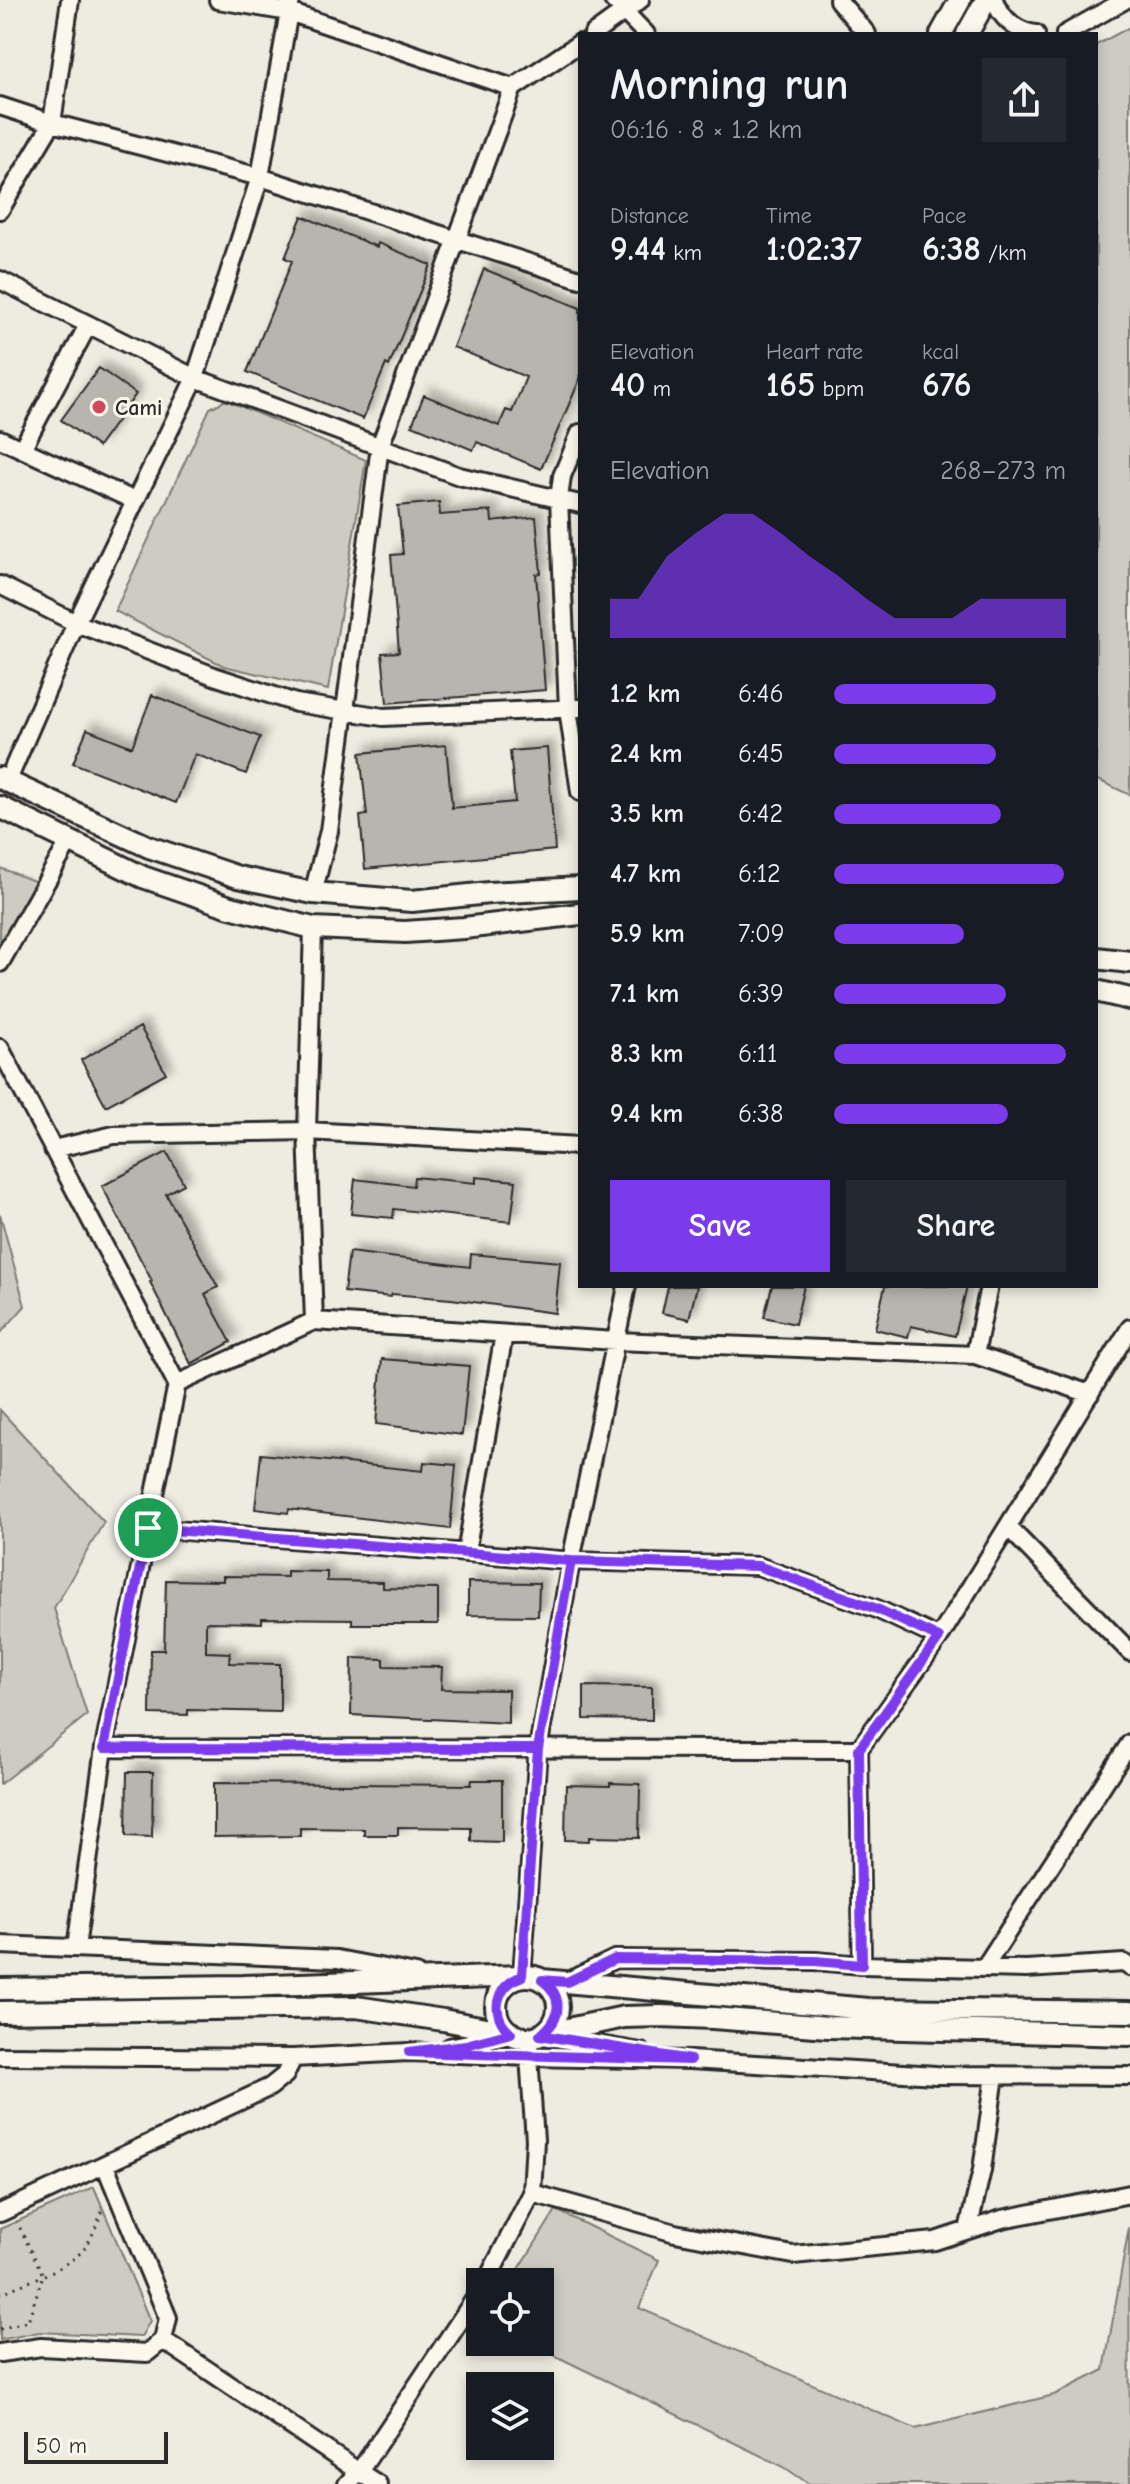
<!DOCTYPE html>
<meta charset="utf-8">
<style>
:root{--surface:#171b24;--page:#242831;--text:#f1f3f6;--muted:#9ea1a6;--accent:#7c3aed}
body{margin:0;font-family:"Comic Neue",sans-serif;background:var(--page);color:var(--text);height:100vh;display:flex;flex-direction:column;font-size:30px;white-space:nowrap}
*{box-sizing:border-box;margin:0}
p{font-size:26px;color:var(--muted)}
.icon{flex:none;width:44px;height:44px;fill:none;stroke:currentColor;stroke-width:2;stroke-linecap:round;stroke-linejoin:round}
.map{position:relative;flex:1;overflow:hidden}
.panel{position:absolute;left:578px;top:32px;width:520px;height:1256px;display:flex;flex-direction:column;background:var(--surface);border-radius:0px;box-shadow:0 4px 12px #0003}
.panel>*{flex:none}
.fabs{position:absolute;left:466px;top:2268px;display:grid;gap:16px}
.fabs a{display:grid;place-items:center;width:88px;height:88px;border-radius:0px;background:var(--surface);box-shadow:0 4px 12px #0003;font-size:40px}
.scale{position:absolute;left:24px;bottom:20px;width:144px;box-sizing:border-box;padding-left:8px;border:4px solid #2b2b2b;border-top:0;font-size:22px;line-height:28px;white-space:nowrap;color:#2b2b2b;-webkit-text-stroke:6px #fbf7ec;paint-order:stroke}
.pin{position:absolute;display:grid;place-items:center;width:68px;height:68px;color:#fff;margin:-34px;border:4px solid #fff;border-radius:50%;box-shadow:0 2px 8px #0007}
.round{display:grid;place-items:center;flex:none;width:84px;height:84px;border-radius:0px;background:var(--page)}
.headline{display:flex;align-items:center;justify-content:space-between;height:136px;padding:0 32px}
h1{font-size:44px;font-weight:700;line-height:60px}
.metrics{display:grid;grid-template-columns:repeat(3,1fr);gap:12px;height:136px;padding:8px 32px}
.metrics div{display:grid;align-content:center}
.metrics b{font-size:34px;font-weight:700}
.metrics small{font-size:22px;font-weight:400}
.metrics p{font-size:22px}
.chart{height:224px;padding:16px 32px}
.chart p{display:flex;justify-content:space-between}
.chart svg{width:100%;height:144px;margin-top:8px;fill:var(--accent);opacity:.7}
.cta{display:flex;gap:16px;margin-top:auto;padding:16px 32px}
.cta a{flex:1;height:92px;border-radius:0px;background:var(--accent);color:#fff;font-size:32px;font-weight:700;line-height:92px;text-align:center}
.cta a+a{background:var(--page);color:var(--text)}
ul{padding:0 32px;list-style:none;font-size:26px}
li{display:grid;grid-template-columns:128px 96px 1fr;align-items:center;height:60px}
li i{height:20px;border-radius:10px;background:var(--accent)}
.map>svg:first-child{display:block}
.green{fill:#cecbc2;stroke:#7c7b76;stroke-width:2}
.building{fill:#b8b5ae;stroke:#2b2b2b;stroke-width:2;filter:url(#shadow)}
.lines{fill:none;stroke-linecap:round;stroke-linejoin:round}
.minor-casing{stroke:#2b2b2b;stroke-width:22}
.tertiary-casing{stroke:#2b2b2b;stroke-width:26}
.path{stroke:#2b2b2b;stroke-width:3;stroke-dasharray:2 6;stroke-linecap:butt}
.minor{stroke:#fbf7ec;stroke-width:16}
.tertiary{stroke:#fbf7ec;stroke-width:20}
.route-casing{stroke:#fff;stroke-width:16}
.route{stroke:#7c3aed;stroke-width:10}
.poi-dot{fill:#d1495b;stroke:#fbf7ec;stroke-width:3}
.labels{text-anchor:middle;stroke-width:6;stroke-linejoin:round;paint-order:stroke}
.poi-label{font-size:22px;font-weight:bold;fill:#2b2b2b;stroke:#fbf7ec;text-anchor:start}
</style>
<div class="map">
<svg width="1130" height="2484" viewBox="0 0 1130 2484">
<defs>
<filter id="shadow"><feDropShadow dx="7" dy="-7" stdDeviation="4" flood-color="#0004"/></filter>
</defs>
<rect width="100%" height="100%" fill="#eeebe0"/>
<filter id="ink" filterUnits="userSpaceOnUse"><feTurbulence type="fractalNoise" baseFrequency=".0125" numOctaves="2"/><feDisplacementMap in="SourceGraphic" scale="16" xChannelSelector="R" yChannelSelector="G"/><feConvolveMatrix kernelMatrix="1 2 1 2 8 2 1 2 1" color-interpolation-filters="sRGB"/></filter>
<g filter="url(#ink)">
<!-- green -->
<path class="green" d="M1130 27V795L1096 779V45Z
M226 400 366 460 328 690 224 666 115 611 210 408Z
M0 868 37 882 0 947Z
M0 1214 25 1306 0 1334Z
M0 1410 104 1522 54 1608 87 1715 0 1784Z
M94 2187 150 2321 141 2337 39 2332 0 2340V2229Z
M556 2210 659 2260 639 2308 915 2429 1054 2395 1104 2370 1129 2227 1130 2484H809L784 2467 527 2342H540V2282H511Z"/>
<!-- building -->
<path class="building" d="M302 216 377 247 378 243 431 265 389 366 386 364 363 419 247 372 292 261 285 258Z
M484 269 580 308V379L541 469 477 442 473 450 412 425 424 395 499 426 506 410 512 412 526 377 453 347Z
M99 368 136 394 98 447 61 420Z
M439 502 440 515 491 511 492 522 536 517 541 573 536 574 545 690 387 703 382 653 399 652 391 555 403 554 398 506Z
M152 695 260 737 246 774 195 754 176 803 73 763 87 729 132 747Z
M446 745 452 808 515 802 510 751 547 748 555 850 365 869 360 816 367 815 360 753Z
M140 1027 166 1073 106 1106 81 1060Z
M167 1152 184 1184 166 1194 218 1287 205 1294 231 1342 191 1364 150 1282 152 1281 102 1186Z
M414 1177 476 1183V1177L516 1181 511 1222 394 1209 393 1218 351 1214 355 1179 413 1186Z
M349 1252 470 1267 471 1254 560 1262 555 1313 451 1299 392 1294 391 1297 344 1292Z
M668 1286H697L689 1319 662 1313Z
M772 1286H804L795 1324 764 1317Z
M885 1286H967L955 1336 911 1326 908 1337 875 1329Z
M382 1359 469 1366 462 1435 376 1424Z
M261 1454 423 1471 424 1462 456 1465 450 1529 289 1509 288 1513 255 1509Z
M287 1571 327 1572V1581L383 1582V1588L438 1589V1624H352V1619L262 1618V1623L206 1622V1652L230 1653V1663L280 1664V1712L188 1710V1715L150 1714 151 1650H164L166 1580 223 1581V1576L287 1577Z
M468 1582 539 1583 538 1616 468 1615Z
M352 1658 384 1659V1666L442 1667 441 1689 508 1690V1723L351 1715Z
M584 1686 652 1687V1720L584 1719Z
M127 1772H153L152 1837 126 1836Z
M472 1780H502V1842L471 1841V1828L398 1827V1835H364V1829L300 1828V1836L214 1837V1783L471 1785Z
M610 1783 640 1784 639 1838 589 1837V1841L565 1840 566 1785 610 1786Z"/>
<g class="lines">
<!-- minor casing -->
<g class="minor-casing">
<path id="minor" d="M218 0 289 12 513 88
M613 0 646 34
M838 0 867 34
M994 0C1002 19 1015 31 1036 34
M593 34 640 0
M1065 34 1125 0
M0 106 52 123 70 0
M0 210 52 123 260 177 291 0
M0 280 195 378 459 476 580 504
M580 433 562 476 559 499 568 709 580 792
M0 439 135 501
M22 449 88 325
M0 585 76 623 214 676 296 703 383 717 580 708
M8 780 76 623 195 378 260 177 580 279
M313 893 329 831 380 446 513 88 580 43
M313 928 307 1131 314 1321
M0 963 70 840
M0 1048 177 1384 104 1748 76 1948
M53 1149 114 1135 307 1131 580 1146
M975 1355 989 1286
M177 1384 314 1321 616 1341 975 1355 1090 1394
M1008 1527 1130 1652
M148 1528 571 1561 758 1566 877 1609 939 1638
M466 1553 504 1334
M104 1748 859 1749 939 1638 1130 1328
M859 1749 862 1965
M0 1945 337 1959 416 1974
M984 1968 1130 1743
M522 1976 538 1749 571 1561 627 1286
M567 1982 615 1959 815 1961 862 1965 1026 1969 1124 1963 1130 1967
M546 2036 641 2052
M450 2047 509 2034
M0 2056 293 2058 409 2052 529 2057 531 2038
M532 2193 675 2233 793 2255 935 2241 1002 2219 1130 2194
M0 2213 270 2087 285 2075 293 2058
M968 2230 982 2170 995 2075
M486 2282 532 2193 535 2140 529 2057 690 2060 936 2075 1130 2076
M163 2340 359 2472 347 2484
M0 2353 41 2347 147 2353 163 2340 168 2318 105 2165
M378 2484 359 2472 480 2291"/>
</g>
<!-- tertiary casing -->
<g class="tertiary-casing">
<path id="tertiary" d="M941 34 960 0
M967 34 986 0
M0 778 149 847 238 877 313 893 412 901 489 893 580 888
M0 807 143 877 230 907 313 928 405 932 464 928 580 914
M1096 958 1130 962
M1096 991 1130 999
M496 2007a31 31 0 1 1 62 0a31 31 0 1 1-62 0Z
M542 1980 868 2009 1130 2012
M0 1989 243 1986 522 1976
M0 2012 356 2007 443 2020 511 2033
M540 2035 624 2017 661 2016 713 2018 828 2027 1130 2035"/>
</g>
<!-- path -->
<path class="path" d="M0 2294C24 2283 67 2269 84 2249 93 2237 97 2223 103 2209
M0 2329 28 2321 43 2275 17 2222"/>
<!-- minor -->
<use href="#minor" class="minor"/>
<!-- tertiary -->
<use href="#tertiary" class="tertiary"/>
</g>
</g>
<g class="lines" filter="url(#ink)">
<!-- route casing -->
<g class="route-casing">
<path id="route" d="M148 1528 571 1561 538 1749 522 1976C495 1987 489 2014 511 2033L466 2045 409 2052 690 2060 540 2035C562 2020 564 1996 542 1980L567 1982 615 1959 815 1961 862 1965 859 1749 939 1638 877 1609 758 1566 571 1561 538 1749 104 1748 148 1528"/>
</g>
<!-- route -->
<use href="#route" class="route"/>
</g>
<!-- markers -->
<circle class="poi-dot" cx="99" cy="407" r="8"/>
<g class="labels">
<!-- poi labels -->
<g class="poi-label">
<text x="115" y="415">Cami</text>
</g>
</g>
</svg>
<div class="fabs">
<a><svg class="icon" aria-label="locate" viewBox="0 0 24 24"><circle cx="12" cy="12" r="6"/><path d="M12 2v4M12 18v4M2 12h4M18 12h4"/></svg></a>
<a><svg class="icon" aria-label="layers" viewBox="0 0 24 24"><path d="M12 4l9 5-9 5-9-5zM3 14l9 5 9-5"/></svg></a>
</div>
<div class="scale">50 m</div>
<div class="pin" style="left:148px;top:1528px;background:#1e9e55"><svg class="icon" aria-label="arrive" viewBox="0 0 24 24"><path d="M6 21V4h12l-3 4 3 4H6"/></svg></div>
<section class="panel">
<div class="headline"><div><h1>Morning run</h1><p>06:16 · 8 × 1.2 km</p></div><a class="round"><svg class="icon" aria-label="share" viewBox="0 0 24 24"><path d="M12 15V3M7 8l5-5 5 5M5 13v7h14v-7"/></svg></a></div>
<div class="metrics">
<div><p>Distance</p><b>9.44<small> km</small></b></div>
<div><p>Time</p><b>1:02:37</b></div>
<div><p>Pace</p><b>6:38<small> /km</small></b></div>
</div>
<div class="metrics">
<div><p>Elevation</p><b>40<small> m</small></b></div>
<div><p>Heart rate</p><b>165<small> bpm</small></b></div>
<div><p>kcal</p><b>676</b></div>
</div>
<div class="chart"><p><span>Elevation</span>268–273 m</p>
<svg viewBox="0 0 160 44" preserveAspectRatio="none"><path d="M0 44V32L10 32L20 19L30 12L40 6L50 6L60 12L70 19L80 25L90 32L100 38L110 38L120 38L130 32L140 32L150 32L160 32V44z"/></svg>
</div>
<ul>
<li><b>1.2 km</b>6:46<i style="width:70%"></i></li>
<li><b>2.4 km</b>6:45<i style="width:70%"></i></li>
<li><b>3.5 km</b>6:42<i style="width:72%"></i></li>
<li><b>4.7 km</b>6:12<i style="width:99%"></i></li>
<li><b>5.9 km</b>7:09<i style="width:56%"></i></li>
<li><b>7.1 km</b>6:39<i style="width:74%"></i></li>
<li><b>8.3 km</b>6:11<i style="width:100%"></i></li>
<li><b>9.4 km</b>6:38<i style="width:75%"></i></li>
</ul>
<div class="cta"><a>Save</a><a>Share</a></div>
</section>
</div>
